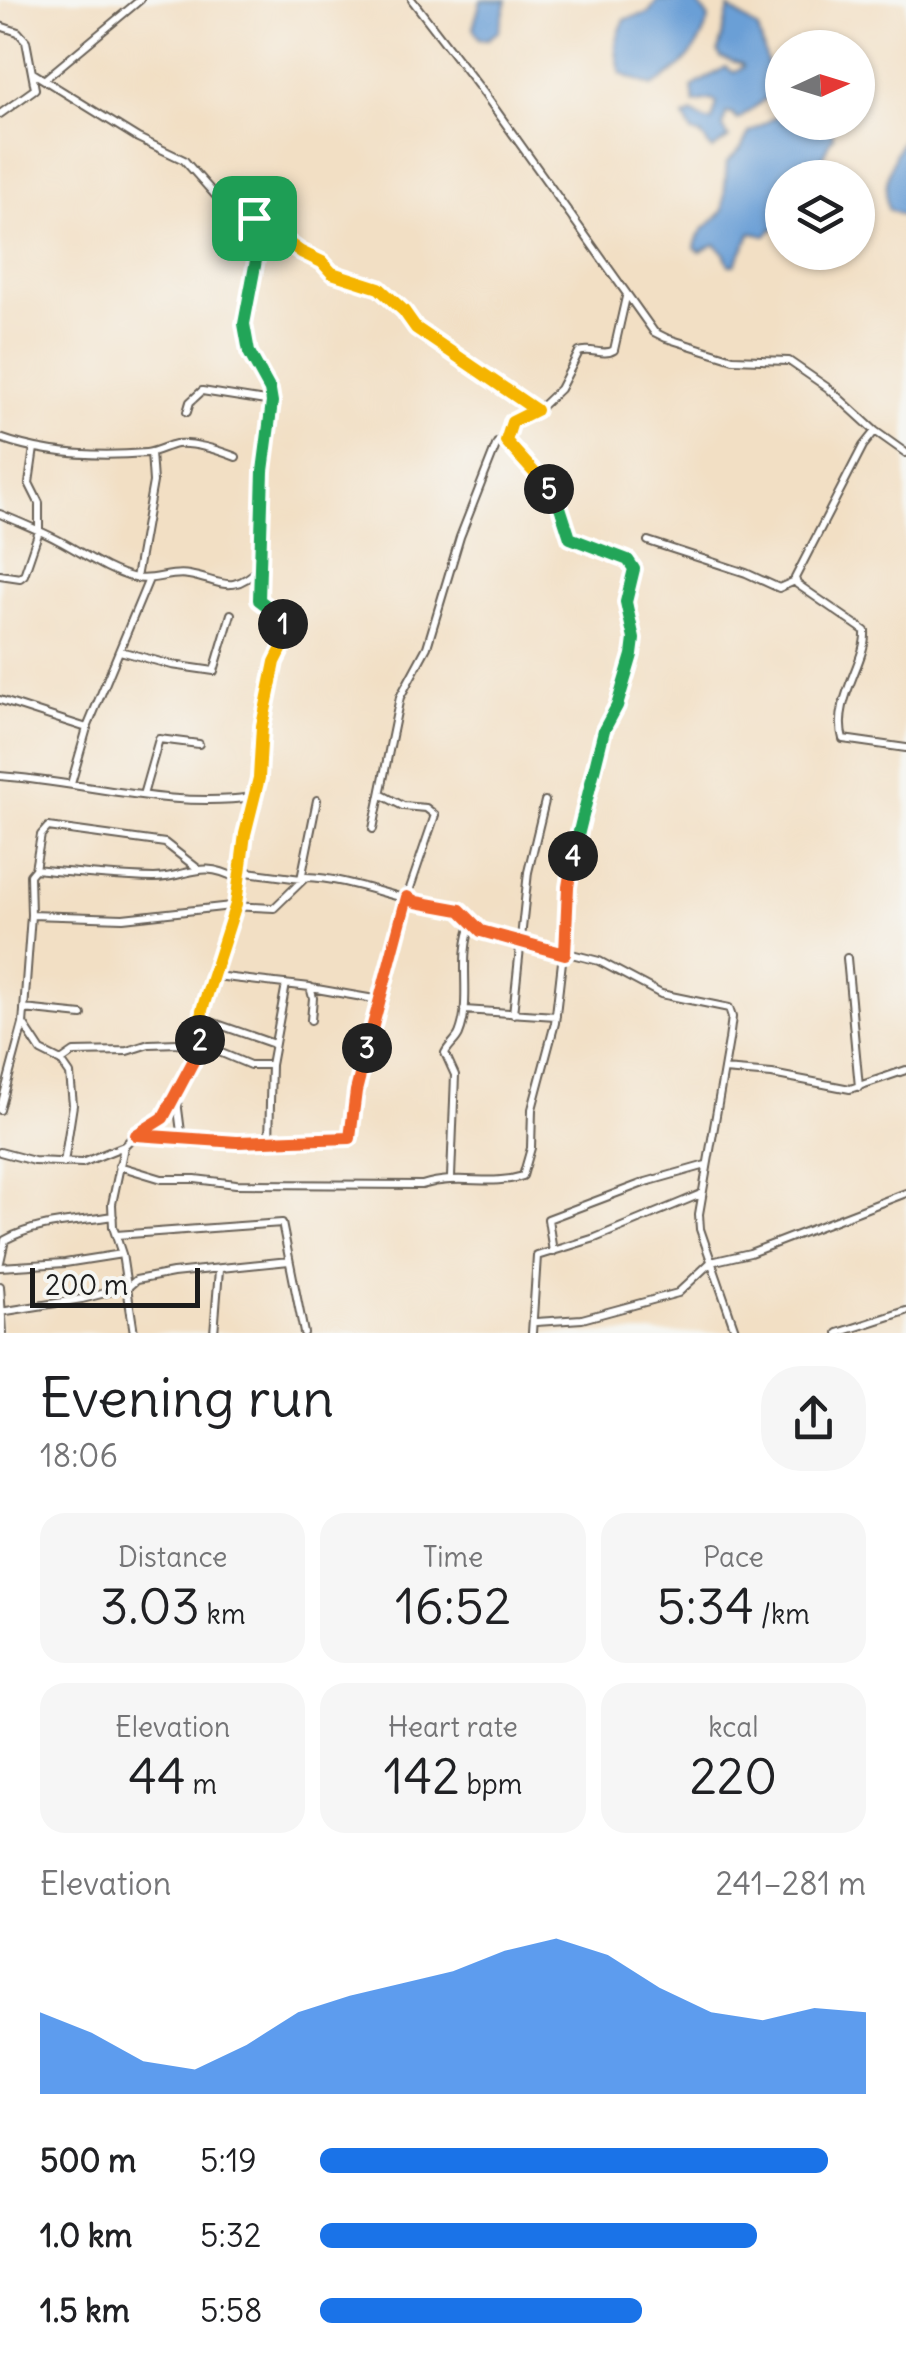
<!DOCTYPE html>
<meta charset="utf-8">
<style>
:root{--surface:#fff;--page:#f6f6f6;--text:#202124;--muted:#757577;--accent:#1a73e8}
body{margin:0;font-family:Delius,sans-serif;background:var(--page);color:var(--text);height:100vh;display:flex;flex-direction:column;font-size:38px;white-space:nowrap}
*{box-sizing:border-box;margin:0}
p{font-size:32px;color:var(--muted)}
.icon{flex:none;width:55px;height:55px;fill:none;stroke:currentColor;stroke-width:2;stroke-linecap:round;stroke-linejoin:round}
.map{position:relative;height:1333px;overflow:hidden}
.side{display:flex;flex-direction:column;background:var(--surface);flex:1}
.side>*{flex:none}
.needle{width:65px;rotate:86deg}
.fabs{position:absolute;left:765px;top:30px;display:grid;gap:20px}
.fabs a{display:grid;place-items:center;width:110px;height:110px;border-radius:50%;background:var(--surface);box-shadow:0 2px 8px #0004;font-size:50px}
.scale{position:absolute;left:30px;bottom:25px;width:170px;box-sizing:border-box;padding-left:10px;border:5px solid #1c1c1c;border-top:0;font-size:28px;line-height:35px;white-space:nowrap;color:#1c1c1c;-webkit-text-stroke:8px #f6f6f2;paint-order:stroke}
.pin{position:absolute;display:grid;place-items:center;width:85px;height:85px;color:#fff;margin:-42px;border-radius:20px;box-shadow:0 5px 15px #0006}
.km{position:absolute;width:50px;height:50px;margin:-25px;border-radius:50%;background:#222;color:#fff;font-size:28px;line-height:50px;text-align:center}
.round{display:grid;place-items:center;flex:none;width:105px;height:105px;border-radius:40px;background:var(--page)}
.summary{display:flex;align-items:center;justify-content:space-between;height:170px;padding:0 40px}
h1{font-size:55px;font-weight:600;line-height:75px}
.figures{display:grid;grid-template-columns:repeat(3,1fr);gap:15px;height:170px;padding:10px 40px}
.figures div{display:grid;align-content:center;border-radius:25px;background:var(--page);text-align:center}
.figures b{font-size:50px;font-weight:600}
.figures small{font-size:28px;font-weight:400}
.figures p{font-size:28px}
.chart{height:280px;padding:20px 40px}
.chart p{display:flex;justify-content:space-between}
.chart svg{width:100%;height:180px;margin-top:10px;fill:var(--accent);opacity:.7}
ul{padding:0 40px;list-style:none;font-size:32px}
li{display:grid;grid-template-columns:160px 120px 1fr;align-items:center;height:75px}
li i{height:25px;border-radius:12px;background:var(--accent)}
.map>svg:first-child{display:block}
.water{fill:#6a9fd6;stroke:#435e79;stroke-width:2.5}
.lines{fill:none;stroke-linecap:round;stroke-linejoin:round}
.minor-casing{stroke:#676057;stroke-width:10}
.minor{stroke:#fff;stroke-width:6}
.split-1-casing{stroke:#fff;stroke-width:20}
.split-2-casing{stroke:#fff;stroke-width:20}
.split-3-casing{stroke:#fff;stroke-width:20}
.split-4-casing{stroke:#fff;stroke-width:20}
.split-5-casing{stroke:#fff;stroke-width:20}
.split-6-casing{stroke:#fff;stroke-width:20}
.split-1{stroke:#22a559;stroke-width:12}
.split-2{stroke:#f5b400;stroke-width:12}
.split-3{stroke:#f0652b;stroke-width:12}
.split-4{stroke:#f0652b;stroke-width:12}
.split-5{stroke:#22a559;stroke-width:12}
.split-6{stroke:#f5b400;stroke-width:12}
</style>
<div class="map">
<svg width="906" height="1333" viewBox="0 0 906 1333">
<rect width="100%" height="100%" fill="#f6f6f2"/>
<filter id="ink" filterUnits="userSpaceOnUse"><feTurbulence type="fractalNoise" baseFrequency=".01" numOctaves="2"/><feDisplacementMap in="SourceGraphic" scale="20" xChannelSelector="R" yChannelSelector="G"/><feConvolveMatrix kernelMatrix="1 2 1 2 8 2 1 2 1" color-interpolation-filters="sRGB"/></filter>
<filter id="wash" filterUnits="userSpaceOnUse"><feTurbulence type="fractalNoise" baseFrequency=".0048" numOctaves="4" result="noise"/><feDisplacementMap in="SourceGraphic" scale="40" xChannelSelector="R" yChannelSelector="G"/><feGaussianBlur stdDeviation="2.25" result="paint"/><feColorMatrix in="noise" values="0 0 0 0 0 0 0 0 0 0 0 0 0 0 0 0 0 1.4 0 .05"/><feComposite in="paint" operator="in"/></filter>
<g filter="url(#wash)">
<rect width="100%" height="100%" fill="#f2dfc4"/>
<!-- water -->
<path class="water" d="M481 0H507L499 31 488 39H480L473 28Z
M657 0H695L709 18C700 50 681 71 652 86L621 74C614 46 613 45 625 19L649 13Z
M729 8 758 29 775 91 738 120 732 114 726 113 723 127 729 138 712 150 702 136 692 133 684 117 693 113 706 121H712L717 103 711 100 694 103 692 87 726 67 733 72 743 67 742 64 721 58 718 52Z
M782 113V122L831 123 833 137C823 149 823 164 815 177L782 178V227L772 229 766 236 751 233 735 265H729L724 253 715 244 700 252 695 248C699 224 713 226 723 210L727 162 741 149 749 133Z
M906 133V218L888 209C881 183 894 154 906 133Z"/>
</g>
<g filter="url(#ink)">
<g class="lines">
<!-- minor casing -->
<g class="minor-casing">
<path id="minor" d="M412 0 483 92 654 332 666 338 733 359 789 361 828 388 875 431 906 453
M0 26 18 32 26 41 35 89 0 114
M33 73 138 138 184 160 215 195 243 209 301 252 322 261 332 273 379 288 404 311 416 328 536 411
M45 79 140 0
M187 412 190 402 202 391 272 402
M875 431 863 446 795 578 797 584 865 631C867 661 832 701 843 739L906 748
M0 438C45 454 98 457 146 453 156 452 166 446 176 444 195 442 218 450 236 457
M507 441 554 495 570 538 629 560 634 569 625 602 634 645 617 706 604 730 580 825 568 887 565 953
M0 514C19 522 39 530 58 540 83 553 107 571 135 578 154 582 171 571 189 575 222 581 231 596 261 567
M648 541 746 573 779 588 795 581
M0 575 20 578 24 575 39 531V503L29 483 34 448
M136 578 153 482 151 452
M120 651 172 665 214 671 231 614
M0 700 87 728
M0 776C85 782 168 809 254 797
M71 784 87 728 149 579
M143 795 159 739 199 744
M373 829 400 697 427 647 460 537 497 443 506 441 512 422 539 409 560 389 579 352C591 347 603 357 614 350L626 297
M35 869 41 835 48 827 165 843 197 868
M239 871 301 879 317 800
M31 915 30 875 35 869C74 873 113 877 154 878 189 878 199 858 238 879
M847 958 859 1087
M215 976 310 987 313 998 311 1020
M311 988 380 1000
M24 1009 82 1015
M464 1010 556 1016
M513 1014 528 872 545 801
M203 1019 274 1044
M24 1025 41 1051 61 1061 70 1074 73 1105 64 1163
M61 1061 74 1052 127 1051 149 1044 178 1043 200 1044 250 1065H271
M724 1070 772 1074 850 1089 906 1070
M176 1093 182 1140
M0 1110 23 1024 31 915 123 918 231 906 274 908 306 877C344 878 383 894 420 902 433 905 446 905 458 910 468 914 473 924 481 931L599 961 661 994 729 1008 732 1017 729 1040 699 1214 700 1229 736 1333
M136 1135 237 1142 350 1138 356 1091 393 958 407 897 435 815 426 808 403 806 382 795
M269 1141 271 1065 286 984
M124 1147 112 1204 113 1227 122 1254 134 1333
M0 1152 34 1161 82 1163 124 1146 142 1128 163 1118 196 1055 203 1011 235 907 245 834 259 778 261 727 275 662 282 649 281 618 259 600 263 471 272 402 270 390 249 353 244 324 257 255 254 217
M119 1166 162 1179H195L236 1184 422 1185C461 1173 488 1187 523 1176L531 1148 532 1109 555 1023 563 953
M451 1177 455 1075 445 1053C449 1045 456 1041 459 1034 473 999 457 958 472 923
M116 1235 282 1223 304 1333
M553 1252 548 1219 646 1182 706 1165
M0 1262 5 1240C37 1222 77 1222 113 1216
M0 1267 65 1263 122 1254
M0 1286 3 1333
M0 1312 82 1299 128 1287 136 1280 173 1273 289 1261
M536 1322 582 1319 678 1293 711 1262 750 1253 906 1193
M214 1333 219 1270
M532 1333 537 1256 595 1238 701 1194
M838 1333 906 1311"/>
</g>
<!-- minor -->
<use href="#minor" class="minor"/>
</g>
</g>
<g class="lines" filter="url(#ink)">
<!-- split-1 casing -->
<g class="split-1-casing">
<path id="split-1" d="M254 218 257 255 244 324 249 352 270 390 272 402 263 471 259 600 279 615 283 624"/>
</g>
<!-- split-2 casing -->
<g class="split-2-casing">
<path id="split-2" d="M200 1040 202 1010 236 904 245 834 259 778 262 726 275 662 282 648 283 624"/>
</g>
<!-- split-3 casing -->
<g class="split-3-casing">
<path id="split-3" d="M200 1040 196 1056 163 1118 136 1135 237 1142 350 1138 356 1091 367 1048"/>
</g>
<!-- split-4 casing -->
<g class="split-4-casing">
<path id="split-4" d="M367 1048 407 897 416 902 460 910 481 931 565 954 568 887 573 856"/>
</g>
<!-- split-5 casing -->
<g class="split-5-casing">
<path id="split-5" d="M549 489 560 507 570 538 628 560 634 569 626 602 634 639 632 655 617 706 604 730 573 856"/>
</g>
<!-- split-6 casing -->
<g class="split-6-casing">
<path id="split-6" d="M254 218 301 252 322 262 332 273 379 288 404 311 416 328 536 410 512 422 506 441 549 489"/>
</g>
<!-- split-1 -->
<use href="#split-1" class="split-1"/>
<!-- split-2 -->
<use href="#split-2" class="split-2"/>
<!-- split-3 -->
<use href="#split-3" class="split-3"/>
<!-- split-4 -->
<use href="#split-4" class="split-4"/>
<!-- split-5 -->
<use href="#split-5" class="split-5"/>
<!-- split-6 -->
<use href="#split-6" class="split-6"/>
</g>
</svg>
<div class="fabs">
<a><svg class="needle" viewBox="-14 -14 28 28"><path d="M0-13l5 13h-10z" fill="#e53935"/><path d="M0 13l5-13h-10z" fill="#757577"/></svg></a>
<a><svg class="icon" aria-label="layers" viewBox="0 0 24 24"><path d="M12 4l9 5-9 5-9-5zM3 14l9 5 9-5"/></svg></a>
</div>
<div class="scale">200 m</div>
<div class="pin" style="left:254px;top:218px;background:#1e9e55"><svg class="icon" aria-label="arrive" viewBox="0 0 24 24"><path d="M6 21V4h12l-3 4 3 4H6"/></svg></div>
<b class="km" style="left:283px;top:624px">1</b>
<b class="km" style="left:200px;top:1040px">2</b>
<b class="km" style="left:367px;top:1048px">3</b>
<b class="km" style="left:573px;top:856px">4</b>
<b class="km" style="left:549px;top:489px">5</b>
</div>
<section class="side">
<div class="summary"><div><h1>Evening run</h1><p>18:06</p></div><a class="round"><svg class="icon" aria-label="share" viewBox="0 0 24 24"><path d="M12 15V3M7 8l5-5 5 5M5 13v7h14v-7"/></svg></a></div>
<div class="figures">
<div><p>Distance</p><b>3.03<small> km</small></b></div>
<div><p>Time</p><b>16:52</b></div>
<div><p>Pace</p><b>5:34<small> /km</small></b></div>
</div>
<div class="figures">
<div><p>Elevation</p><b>44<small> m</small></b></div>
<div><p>Heart rate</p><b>142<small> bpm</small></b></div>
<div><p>kcal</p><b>220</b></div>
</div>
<div class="chart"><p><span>Elevation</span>241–281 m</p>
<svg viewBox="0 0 160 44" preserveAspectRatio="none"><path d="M0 44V24L10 29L20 36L30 38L40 32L50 24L60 20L70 17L80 14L90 9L100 6L110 10L120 18L130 24L140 26L150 23L160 24V44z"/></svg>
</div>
<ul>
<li><b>500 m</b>5:19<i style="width:93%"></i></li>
<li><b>1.0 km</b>5:32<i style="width:80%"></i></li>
<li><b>1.5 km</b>5:58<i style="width:59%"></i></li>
</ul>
</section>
